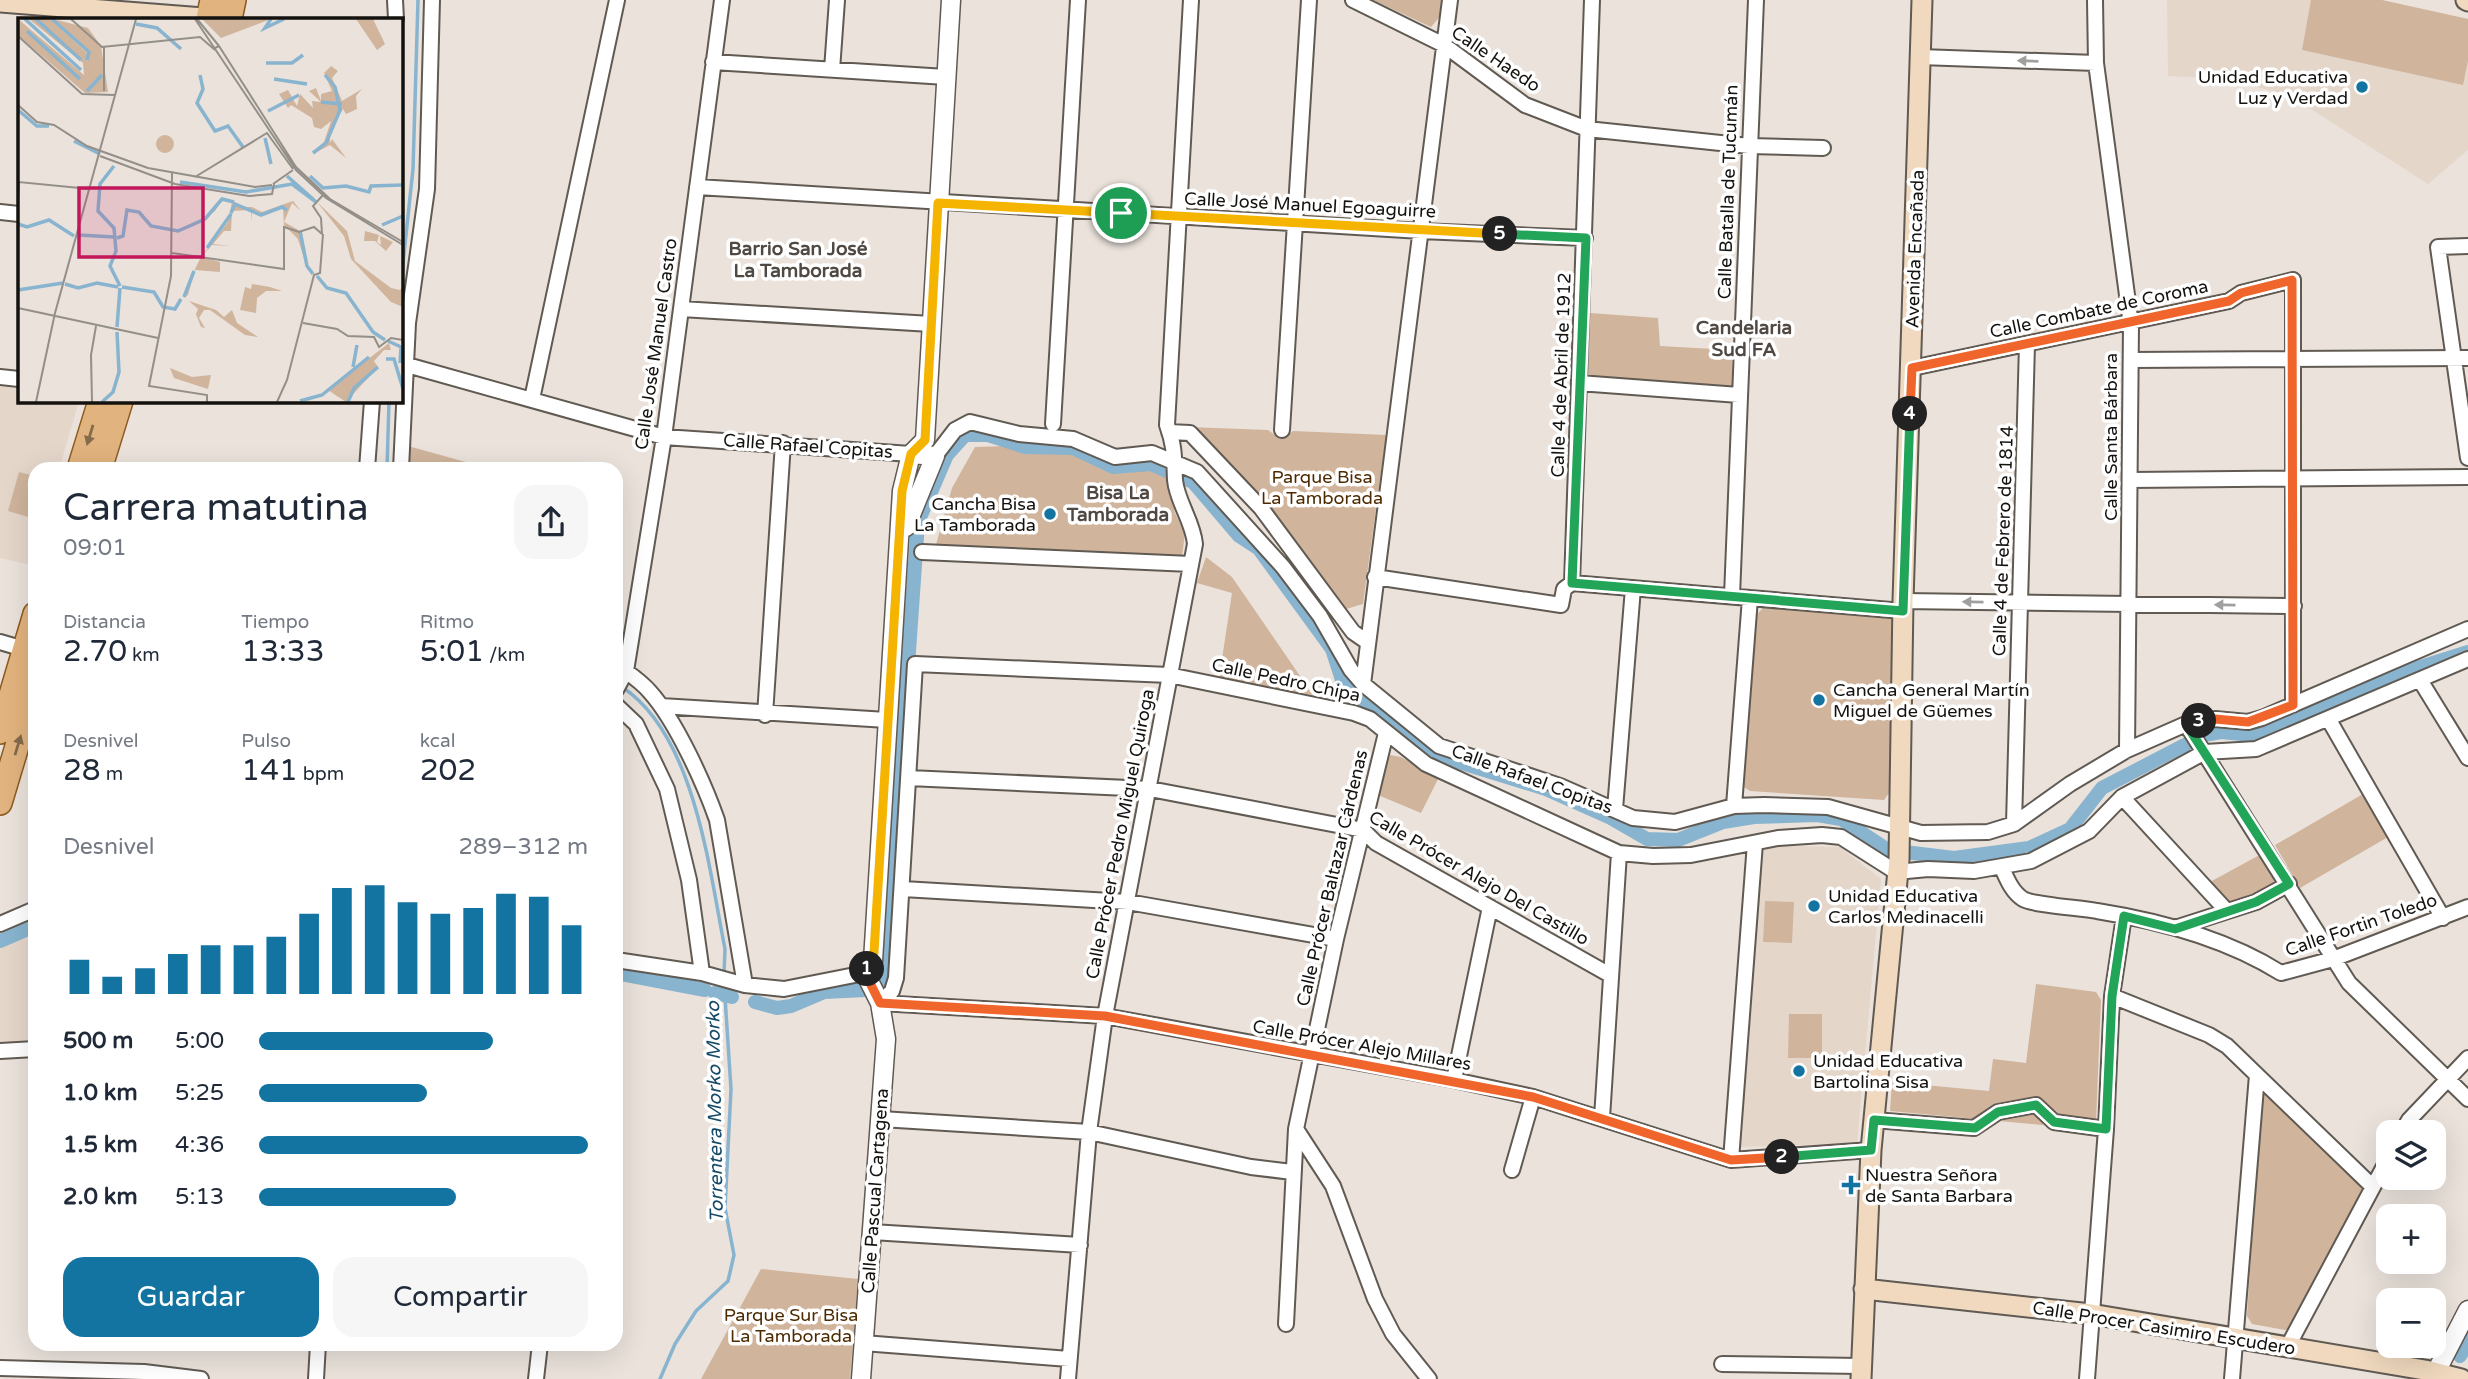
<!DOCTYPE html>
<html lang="es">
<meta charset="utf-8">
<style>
:root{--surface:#fff;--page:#f6f6f7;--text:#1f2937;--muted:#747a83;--accent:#1374a1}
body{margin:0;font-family:"Varela Round",sans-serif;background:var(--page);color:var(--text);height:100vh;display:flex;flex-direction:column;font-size:26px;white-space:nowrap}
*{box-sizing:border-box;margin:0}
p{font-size:23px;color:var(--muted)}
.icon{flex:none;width:38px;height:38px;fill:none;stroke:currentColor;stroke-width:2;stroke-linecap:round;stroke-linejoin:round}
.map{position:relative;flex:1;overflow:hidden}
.sheet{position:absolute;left:28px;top:462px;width:595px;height:889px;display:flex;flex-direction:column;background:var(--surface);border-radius:21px;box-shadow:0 7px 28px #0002}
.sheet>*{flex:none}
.controls{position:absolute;left:2376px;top:1120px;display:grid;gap:14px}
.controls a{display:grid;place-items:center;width:70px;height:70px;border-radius:14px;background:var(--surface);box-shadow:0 7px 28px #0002;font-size:35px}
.pin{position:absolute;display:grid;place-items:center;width:60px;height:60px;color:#fff;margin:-30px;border:4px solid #fff;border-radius:50%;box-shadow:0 2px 7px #0007}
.km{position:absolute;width:35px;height:35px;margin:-18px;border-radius:50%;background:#222;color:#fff;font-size:19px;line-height:35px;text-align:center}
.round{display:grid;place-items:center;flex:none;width:74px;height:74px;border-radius:21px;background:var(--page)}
.overview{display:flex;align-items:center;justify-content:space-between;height:119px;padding:0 35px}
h1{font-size:38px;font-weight:600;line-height:52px}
.stats{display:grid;grid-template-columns:repeat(3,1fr);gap:10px;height:119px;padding:7px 35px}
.stats div{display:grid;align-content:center}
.stats b{font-size:30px;font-weight:600}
.stats small{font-size:19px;font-weight:400}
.stats p{font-size:19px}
.chart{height:196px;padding:14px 35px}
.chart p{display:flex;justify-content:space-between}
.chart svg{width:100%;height:126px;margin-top:7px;stroke:var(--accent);stroke-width:6}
.primary-button{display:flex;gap:14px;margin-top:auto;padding:14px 35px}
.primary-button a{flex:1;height:80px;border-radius:21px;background:var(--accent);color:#fff;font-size:28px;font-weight:600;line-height:80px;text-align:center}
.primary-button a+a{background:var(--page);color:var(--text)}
ul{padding:0 35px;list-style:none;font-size:23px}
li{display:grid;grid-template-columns:112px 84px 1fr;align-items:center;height:52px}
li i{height:18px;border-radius:9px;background:var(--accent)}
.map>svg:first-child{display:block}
.built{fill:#e5d6ca}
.green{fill:#d0b49c}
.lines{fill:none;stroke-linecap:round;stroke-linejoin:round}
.stream{stroke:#88b4cf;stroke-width:3.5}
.canal{stroke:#88b4cf;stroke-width:14}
.minor-casing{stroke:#605a53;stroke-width:18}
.tertiary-casing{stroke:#605a53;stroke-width:21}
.secondary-casing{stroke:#605a53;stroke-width:23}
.primary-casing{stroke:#8c5a1f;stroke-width:26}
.minor{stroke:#fff;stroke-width:14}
.tertiary{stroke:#fff;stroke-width:18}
.secondary{stroke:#f0d9be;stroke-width:19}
.primary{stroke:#e1b37e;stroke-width:23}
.oneway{fill:#a1a09f}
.oneway2{fill:#856b4c}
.split-1-casing{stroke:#fff;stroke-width:14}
.split-2-casing{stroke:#fff;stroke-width:14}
.split-3-casing{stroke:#fff;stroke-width:14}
.split-4-casing{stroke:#fff;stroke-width:14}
.split-5-casing{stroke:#fff;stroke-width:14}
.split-6-casing{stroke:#fff;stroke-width:14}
.split-1{stroke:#f5b400;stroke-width:9}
.split-2{stroke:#f0652b;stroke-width:9}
.split-3{stroke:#22a559;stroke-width:9}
.split-4{stroke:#f0652b;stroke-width:9}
.split-5{stroke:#22a559;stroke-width:9}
.split-6{stroke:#f5b400;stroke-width:9}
.poi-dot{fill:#1374a1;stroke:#fff;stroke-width:2.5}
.labels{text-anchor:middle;stroke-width:7;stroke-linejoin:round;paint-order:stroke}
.street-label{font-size:18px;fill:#14120f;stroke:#fff}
.poi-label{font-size:18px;fill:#14120f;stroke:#fff;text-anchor:start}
.park-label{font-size:18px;fill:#4d2a00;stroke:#fff}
.neighbourhood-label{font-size:19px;font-weight:bold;fill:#504943;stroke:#fff}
.water-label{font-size:19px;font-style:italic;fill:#154b67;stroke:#fff}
.inset-river{fill:none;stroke:#88b4cf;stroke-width:3.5}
.inset-road{fill:none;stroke:#948f89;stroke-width:2}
.view{fill:#c2185b;fill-opacity:0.15;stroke:#c2185b;stroke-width:3.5}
.inset-edge{fill:none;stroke:#14120f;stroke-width:3.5}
</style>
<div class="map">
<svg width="2468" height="1379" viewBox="0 0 2468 1379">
<rect width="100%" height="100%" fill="#eae2db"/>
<!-- built -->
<path class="built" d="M2167 0H2382L2468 19V150L2428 184 2289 95 2224 79 2168 76Z
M0 385 19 387V401H79L59 469H35V552L31 565 0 558Z
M1763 845 1840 847 1881 879 1857 1143 1740 1147Z
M35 935V1043L0 1042V947Z"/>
<!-- green -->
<path class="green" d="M1373 0H1444L1442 14 1431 27Z
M2311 0H2382L2468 19V61L2463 85 2302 50Z
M1590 313 1658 318 1660 346 1732 350V386L1588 377Z
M1188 427 1268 430 1281 439 1293 431 1386 435 1363 604 1346 609 1338 602 1287 531Z
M408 446 491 469H408Z
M1008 446C1029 453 1051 446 1073 451 1090 455 1105 474 1124 473 1144 471 1144 464 1166 474L1175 513 1185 533 1182 557 935 548 952 488 975 447Z
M19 472 35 476V519L8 511Z
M1206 557 1232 577 1313 695 1219 679 1232 593 1197 583Z
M1763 608 1886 616 1894 621 1889 793 1884 800 1750 791 1742 786 1757 614Z
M1390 755 1401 757 1438 779 1421 813 1378 795Z
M2363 794 2388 837 2300 888 2275 845Z
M2265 852 2282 882 2257 896 2230 903 2210 882Z
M1765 901 1794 902 1792 943 1763 942Z
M2036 984 2096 992 2101 1000 2096 1122 2057 1119 2042 1125 1890 1111 1892 1082 1989 1091 1993 1059 2026 1063Z
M1789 1014H1822V1058H1788Z
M2266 1094 2361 1185 2363 1192 2289 1329 2285 1330 2252 1324 2247 1316 2261 1104 2262 1096Z
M761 1269 858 1279 850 1379H701Z"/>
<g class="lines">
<!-- stream -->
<path class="stream" d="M401 282 413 169 418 0
M387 469 389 401
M622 687C695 735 709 869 725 949L724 975
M660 1379 675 1344 696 1311 728 1281 734 1255 725 1208 731 1089 724 982"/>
<!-- canal -->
<path class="canal" d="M0 941 35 926
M616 973 705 990
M715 993 732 997
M755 1002 777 1008 791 1006 824 992 866 990 879 982 887 967 918 522 947 455 965 435H988L1025 447 1073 448 1113 467 1151 464 1193 482 1239 536 1259 549 1332 649 1344 686 1396 723 1426 752 1546 789 1609 817 1647 839 1678 840 1723 822 1754 817 1817 815 1841 819 1888 850 1954 858 2029 848 2070 829 2102 788 2204 735 2221 732 2252 735 2411 670 2468 652
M2460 1356 2468 1341"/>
<!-- minor casing -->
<g class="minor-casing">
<path id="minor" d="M395 0 396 19
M1353 0 1444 45 1525 105 1587 129 1749 146 1823 148
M2095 0 2096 63 2131 325 2127 750
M1920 57 2096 63
M713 62 946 77
M832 70 837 0
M697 187 1421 231 1585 238
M0 212 19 214
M2468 246 2438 247 2468 458
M681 309 931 324
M2131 360 2468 358
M407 365 664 437 911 454
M1912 368 2229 301 2241 293 2293 280V705
M0 377 19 379
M1579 383 1739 395
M532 399 617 0
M1053 424 1078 0
M1282 430 1309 0
M1169 432 1190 433 1261 508 1353 632 1366 641
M935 456 955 430 970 422 1019 434 1073 439 1115 457 1152 453 1197 472 1283 567 1320 616 1351 670 1363 684 1439 746 1560 786 1633 818 1675 822 1734 806 1764 805 1828 807 1921 833 1988 832 2014 824 2070 784 2127 750 2186 724 2215 719 2248 722 2262 718 2468 629
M367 469 372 401
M401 469 408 323 427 189 432 0
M2130 480 2468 477
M922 552 1191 564
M1375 577 1561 605 1564 589 1572 583
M1572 583 1592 0
M1572 583 1903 611
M1732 596 1756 0
M1903 601 2294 606
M0 642 24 649
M616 664C628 673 641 681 650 692 676 721 704 783 717 820L745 985
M2420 680 2468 758
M1363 684 1450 0
M616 690 626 671 664 437 722 0
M616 705 636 724 667 789 689 880 702 973
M661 706 887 720
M765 715 783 443
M2329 720 2443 918
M2186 724 2349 983 2468 1099
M909 778 1150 789 1363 830 1376 843 1610 975
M2122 797 2226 910
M1734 806 1750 598
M1615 809 1633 588
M2014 824 2027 344
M2002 868C2007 879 2012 892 2023 899 2033 905 2082 908 2097 911 2160 921 2227 939 2281 973L2333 959 2468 907
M903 889 1128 902 1336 939
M0 924 35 909
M2175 928 2256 902 2289 884
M616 960 702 973 745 985 784 989 865 973
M2112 996 2209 1035 2227 1046 2373 1187
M880 1003 892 991 896 978 915 664 1169 675 1354 713 1370 719 1426 764 1619 853 1653 856 1691 855 1778 838 1822 835 1841 837 1896 872 1928 869 1974 871 2031 861 2089 831 2122 797 2205 752 2256 749 2468 659
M880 1003 1105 1016 1454 1080 1533 1097 1731 1160 1871 1150
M0 1051 35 1049
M1454 1080 1490 907
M1602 1118 1619 853
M881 1119 1089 1132 1251 1167 1292 1172
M1874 1120 1974 1128 1998 1112 2036 1105 2054 1122 2106 1129
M1296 1129 1333 1186 1375 1299 1393 1334 1429 1379
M2402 1132 2409 1120 2468 1058
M1731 1160 1755 843
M1512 1170 1533 1097
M872 1232 1080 1245
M1286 1324 1296 1129 1336 939 1386 733
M863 1343 1069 1359
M2287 1348 2389 1157
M1722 1364 1861 1366
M0 1368 144 1372 201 1379
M316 1379 318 1344
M536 1379 540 1344
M1068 1379 1089 1132 1105 1016 1195 544C1193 521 1177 502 1175 480 1174 458 1175 447 1167 425L1191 0
M2087 1379 2106 1129 2112 996 2124 916
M2232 1379 2257 1075"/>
</g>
<!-- tertiary casing -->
<g class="tertiary-casing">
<path id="tertiary" d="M906 527 935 456 911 454
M864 971 873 961 902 491 911 454 925 440 951 0
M2436 1372 2468 1310
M861 1379 886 1039 880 1003 865 973"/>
</g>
<!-- secondary casing -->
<g class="secondary-casing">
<path id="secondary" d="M2466 0 2468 1
M0 2 216 19
M1864 1289 2091 1314 2425 1370 2461 1379
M1861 1379 1871 1150 1899 860 1903 601 1922 0"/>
</g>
<!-- primary casing -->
<g class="primary-casing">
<path id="primary" d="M208 19 212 0
M230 19 234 0
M79 469 100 401
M100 469 121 401
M0 732 35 614
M0 803 35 686"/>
</g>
<!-- minor -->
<use href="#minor" class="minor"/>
<!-- tertiary -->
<use href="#tertiary" class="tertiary"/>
<!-- secondary -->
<use href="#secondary" class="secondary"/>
<!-- primary -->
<use href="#primary" class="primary"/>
</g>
<!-- one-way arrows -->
<defs><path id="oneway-solid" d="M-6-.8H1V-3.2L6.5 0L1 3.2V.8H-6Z" transform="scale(1.75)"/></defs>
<g class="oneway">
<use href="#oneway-solid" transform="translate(2028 61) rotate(-178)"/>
<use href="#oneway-solid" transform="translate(1973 602) rotate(-179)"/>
<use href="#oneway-solid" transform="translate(2225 605) rotate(-179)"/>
</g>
<g class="oneway2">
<use href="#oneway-solid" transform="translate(90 435) rotate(107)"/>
<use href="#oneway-solid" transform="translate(18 745) rotate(-73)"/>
</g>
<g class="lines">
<!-- split-1 casing -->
<g class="split-1-casing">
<path id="split-1" d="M867 969 873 961 874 952 902 491 911 454 925 440 938 203 1121 213"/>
</g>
<!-- split-2 casing -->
<g class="split-2-casing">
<path id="split-2" d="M867 969 864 971 880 1003 1105 1016 1533 1097 1731 1160 1782 1157"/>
</g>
<!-- split-3 casing -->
<g class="split-3-casing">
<path id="split-3" d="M1782 1157 1871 1150 1874 1120 1975 1128 1998 1112 2036 1105 2054 1122 2106 1129 2112 996 2124 916 2175 929 2256 902 2289 884 2186 724 2199 721"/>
</g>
<!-- split-4 casing -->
<g class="split-4-casing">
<path id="split-4" d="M1910 414 1912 368 2229 301 2241 293 2292 280 2293 705 2248 722 2215 719 2199 721"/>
</g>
<!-- split-5 casing -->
<g class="split-5-casing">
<path id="split-5" d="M1500 234 1586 238 1572 583 1903 611 1910 414"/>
</g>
<!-- split-6 casing -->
<g class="split-6-casing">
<path id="split-6" d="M1121 213 1500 234"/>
</g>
<!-- split-1 -->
<use href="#split-1" class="split-1"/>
<!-- split-2 -->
<use href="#split-2" class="split-2"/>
<!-- split-3 -->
<use href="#split-3" class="split-3"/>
<!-- split-4 -->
<use href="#split-4" class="split-4"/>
<!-- split-5 -->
<use href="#split-5" class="split-5"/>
<!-- split-6 -->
<use href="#split-6" class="split-6"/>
</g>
<!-- markers -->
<g class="poi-dot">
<circle cx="2362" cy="87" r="7"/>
<circle cx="1050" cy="514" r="7"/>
<circle cx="1819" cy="700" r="7"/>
<circle cx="1814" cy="906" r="7"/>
<circle cx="1799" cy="1071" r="7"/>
<path d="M1847.5 1174.5h7v7h7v7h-7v7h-7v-7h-7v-7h7z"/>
</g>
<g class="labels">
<!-- street labels -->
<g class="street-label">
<text transform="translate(1496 59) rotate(34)" y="6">Calle Haedo</text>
<text transform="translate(1728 192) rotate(-88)" y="6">Calle Batalla de Tucumán</text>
<text transform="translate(1310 205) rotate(3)" y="6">Calle José Manuel Egoaguirre</text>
<text transform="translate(1915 249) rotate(-88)" y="6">Avenida Encañada</text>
<text transform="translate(2099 309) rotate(-12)" y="6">Calle Combate de Coroma</text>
<text transform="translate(656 344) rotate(-82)" y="6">Calle José Manuel Castro</text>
<text transform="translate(1561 375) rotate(-88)" y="6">Calle 4 de Abril de 1912</text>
<text transform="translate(2111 437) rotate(-90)" y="6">Calle Santa Bárbara</text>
<text transform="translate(808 446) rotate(4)" y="6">Calle Rafael Copitas</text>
<text transform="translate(2003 541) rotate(-88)" y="6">Calle 4 de Febrero de 1814</text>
<text transform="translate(1286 680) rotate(12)" y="6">Calle Pedro Chipa</text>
<text transform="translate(1532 779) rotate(20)" y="6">Calle Rafael Copitas</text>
<text transform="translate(1120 834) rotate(-79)" y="6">Calle Prócer Pedro Miguel Quiroga</text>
<text transform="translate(1332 878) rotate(-77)" y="6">Calle Prócer Baltazar Cárdenas</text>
<text transform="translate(1479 878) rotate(30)" y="6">Calle Prócer Alejo Del Castillo</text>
<text transform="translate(2361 925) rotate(-19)" y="6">Calle Fortin Toledo</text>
<text transform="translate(1362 1045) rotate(10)" y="6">Calle Prócer Alejo Millares</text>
<text transform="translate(875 1191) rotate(-86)" y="6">Calle Pascual Cartagena</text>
<text transform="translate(2164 1328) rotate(9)" y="6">Calle Procer Casimiro Escudero</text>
</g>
<!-- poi labels -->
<g class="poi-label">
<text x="2348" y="83" text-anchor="end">Unidad Educativa<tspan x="2348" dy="21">Luz y Verdad</tspan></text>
<text x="1036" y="510" text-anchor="end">Cancha Bisa<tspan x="1036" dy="21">La Tamborada</tspan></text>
<text x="1833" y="696">Cancha General Martín<tspan x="1833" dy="21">Miguel de Güemes</tspan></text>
<text x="1828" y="902">Unidad Educativa<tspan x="1828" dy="21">Carlos Medinacelli</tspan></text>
<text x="1813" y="1067">Unidad Educativa<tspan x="1813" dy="21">Bartolina Sisa</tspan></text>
<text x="1865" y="1181">Nuestra Señora<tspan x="1865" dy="21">de Santa Barbara</tspan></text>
</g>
<!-- park labels -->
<g class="park-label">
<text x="1322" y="483">Parque Bisa<tspan x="1322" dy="21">La Tamborada</tspan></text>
<text x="791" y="1321">Parque Sur Bisa<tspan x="791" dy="21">La Tamborada</tspan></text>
</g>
<!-- neighbourhood labels -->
<g class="neighbourhood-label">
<text x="798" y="255">Barrio San José<tspan x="798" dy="22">La Tamborada</tspan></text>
<text x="1744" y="334">Candelaria<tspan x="1744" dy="22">Sud FA</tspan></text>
<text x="1118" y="499">Bisa La<tspan x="1118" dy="22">Tamborada</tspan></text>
</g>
<!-- water labels -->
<g class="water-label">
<text transform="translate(714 1112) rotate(-91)" y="7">Torrentera Morko Morko</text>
</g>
</g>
<!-- overview -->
<g transform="translate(18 18)">
<rect width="385" height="385" fill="#eae2db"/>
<path d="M0 1 66 57 65 45 11 1H32L69 35V43L72 34 35 1 70 10 83 28 90 74 67 75 0 17ZM184 1H253L203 20ZM338 1H355L367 26 359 32ZM313 48 320 53 314 60 324 83 344 71 338 78 339 91 328 96 325 91 312 112V125L314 121 328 140 312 127 295 136 306 124 313 103 303 111 296 109 294 100 273 87 270 90 261 76 270 72 279 88 282 76 295 90 294 83 303 84 291 73 298 70 303 83V76L314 73 306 55ZM138 126a9 9 0 1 1 18 0a9 9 0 1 1-18 0ZM203 181 215 183 222 189H234L244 194 275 183 283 193 274 185 266 204 284 214 289 247 296 256 288 247 280 221 266 207 265 189 244 197 234 193V204L233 192 214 193 213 213H206L195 226 213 228 194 227 184 238 210 204 214 184 204 182 197 193 193 196ZM299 184 329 213 337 243 373 270 382 272 385 268V289L373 284 333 241 326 218ZM347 213 361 217 359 224 363 227 362 218 375 224 368 233 357 223H346ZM183 239 202 244V254L177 252 170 277 165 280 169 276 173 259ZM263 260 252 269 264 273H248L239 280 238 295 222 292 227 269 233 271 234 266 252 269ZM171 283 198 292 206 299 214 292 219 305 240 319 227 317 192 292H186L181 300 187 310 183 309 178 296 180 291ZM371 325 373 332H366L356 343 360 349 328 384 310 372ZM152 350 174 359 193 357 190 371 156 360Z" fill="#d0b49c"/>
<path class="inset-river" d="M7 1 63 52M18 1 63 42M34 1 71 34 69 42M253 1 247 10 266 1M118 6 139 10 163 31M9 13 62 61M248 45H274L285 37M182 57 185 71 179 85 197 113 210 108 225 129M256 61 289 66M69 73 84 57M303 84 324 86M0 92 19 108H31M250 93 281 77M247 120 253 146M56 123 82 136M295 135 308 125 322 92 317 69 307 57M96 148 82 166 80 193 96 210 98 233 92 248 102 268M269 158 296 182M292 158 305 170 328 168 351 174 353 168 385 167M162 164 228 174 274 166 298 184M213 195 217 186 243 197 264 189 269 192M0 206 9 209 31 202 56 218M364 207 385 198M282 213 289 248 295 256M61 217 96 219M99 220 105 218 109 192 121 194 133 208 160 213 187 201 204 181 216 184M189 230 213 196M299 258 309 270 328 275 355 314 367 322M47 266 60 270 79 265 100 269M104 269 136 274 145 289 157 291 163 281M0 272 45 265M166 279 176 253M99 309 102 270M370 323 383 329 382 345M368 341H376L385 371M335 349 339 327M282 383 304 377 351 339M84 384 95 374 101 354 99 314M330 384 336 370 360 349"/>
<path class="inset-road" d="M53 1 84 29 182 19 197 32M177 1 278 152 308 180 385 227M179 1 201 28M0 18 64 76 97 77M197 30 201 28 278 149 312 181 385 224M86 73V28M0 87 19 104 36 107 69 128 130 150 237 169 254 167M82 138 157 166 231 178 254 176 256 166M154 155 153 258 131 368 189 377V384M177 159 249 115 275 151M255 166 275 152M0 183 1 164 72 171M304 216 303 200 295 188 305 177M154 235 266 251V209L281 214 296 209 304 216M0 290 140 320M285 305 319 311 330 318 356 319 361 329 373 320 385 322M18 384 37 295 118 1M74 384 73 337 78 308M259 384 269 362 296 257 302 255 305 216"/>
<path class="view" d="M61 170H185V239H61Z"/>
<rect width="385" height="385" class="inset-edge"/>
</g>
</svg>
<div class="controls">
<a><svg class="icon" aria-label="layers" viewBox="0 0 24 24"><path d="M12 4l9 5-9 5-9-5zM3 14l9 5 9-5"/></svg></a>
<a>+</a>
<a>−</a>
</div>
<div class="pin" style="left:1121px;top:213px;background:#1e9e55"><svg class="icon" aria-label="arrive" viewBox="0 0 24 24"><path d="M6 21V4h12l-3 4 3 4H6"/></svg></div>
<b class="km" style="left:867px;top:969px">1</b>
<b class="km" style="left:1782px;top:1157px">2</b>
<b class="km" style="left:2199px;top:721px">3</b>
<b class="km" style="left:1910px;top:414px">4</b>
<b class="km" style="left:1500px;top:234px">5</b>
<section class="sheet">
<div class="overview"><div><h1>Carrera matutina</h1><p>09:01</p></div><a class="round"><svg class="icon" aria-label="share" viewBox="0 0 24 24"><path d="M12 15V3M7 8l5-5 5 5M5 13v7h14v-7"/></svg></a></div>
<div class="stats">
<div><p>Distancia</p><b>2.70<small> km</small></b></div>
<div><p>Tiempo</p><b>13:33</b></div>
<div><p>Ritmo</p><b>5:01<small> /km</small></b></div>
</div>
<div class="stats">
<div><p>Desnivel</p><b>28<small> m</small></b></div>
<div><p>Pulso</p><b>141<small> bpm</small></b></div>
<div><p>kcal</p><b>202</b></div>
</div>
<div class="chart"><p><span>Desnivel</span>289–312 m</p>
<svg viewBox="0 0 160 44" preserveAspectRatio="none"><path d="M5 44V32M15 44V38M25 44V35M35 44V30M45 44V27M55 44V27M65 44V24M75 44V16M85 44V7M95 44V6M105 44V12M115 44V16M125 44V14M135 44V9M145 44V10M155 44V20"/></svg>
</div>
<ul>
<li><b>500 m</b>5:00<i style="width:71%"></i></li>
<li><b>1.0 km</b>5:25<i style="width:51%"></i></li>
<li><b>1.5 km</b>4:36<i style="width:100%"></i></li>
<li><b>2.0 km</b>5:13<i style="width:60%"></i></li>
</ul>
<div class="primary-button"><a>Guardar</a><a>Compartir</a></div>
</section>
</div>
